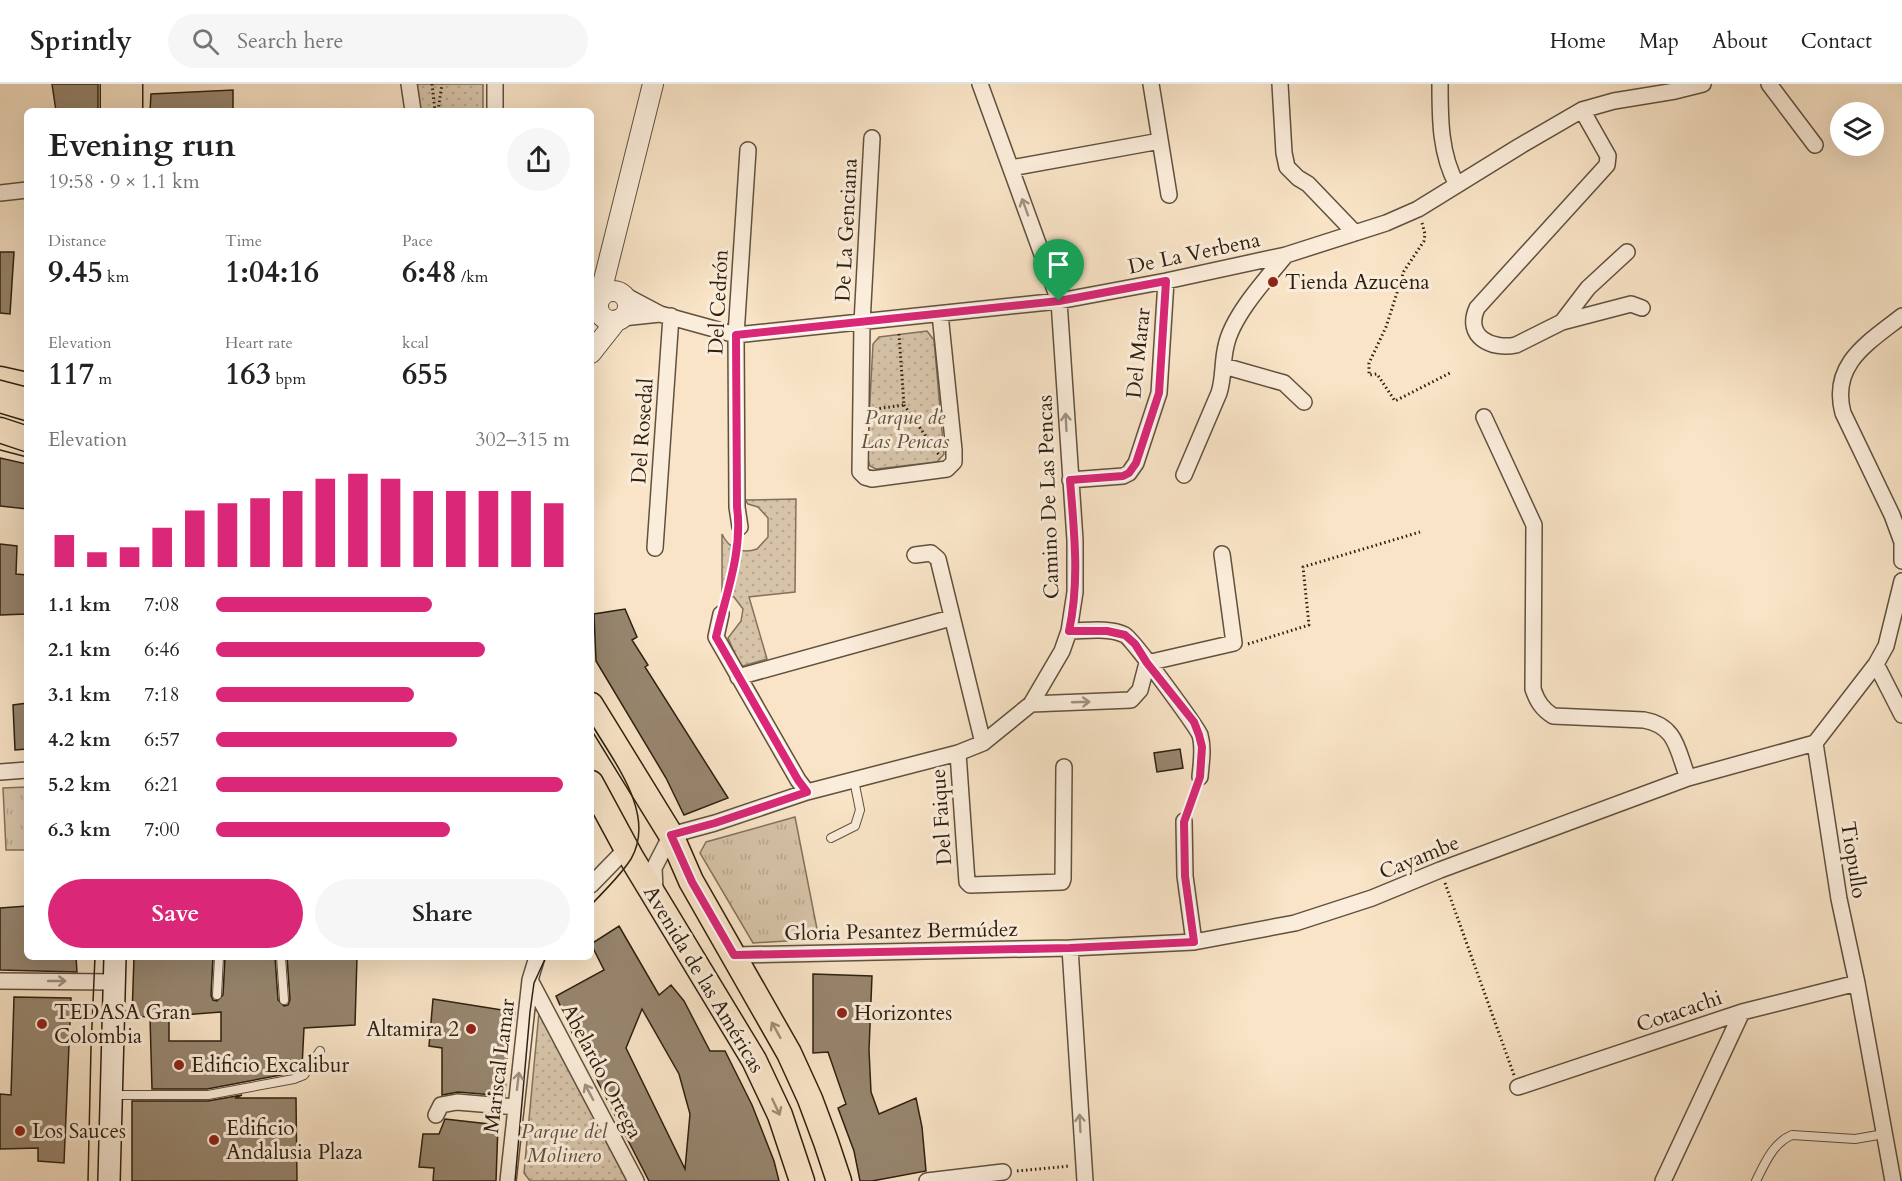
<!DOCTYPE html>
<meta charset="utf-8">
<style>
:root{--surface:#fff;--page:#f6f6f6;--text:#222;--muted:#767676;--line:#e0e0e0;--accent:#db2777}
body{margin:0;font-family:Cardo,serif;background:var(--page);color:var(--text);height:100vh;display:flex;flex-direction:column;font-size:22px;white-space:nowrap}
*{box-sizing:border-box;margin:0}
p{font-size:20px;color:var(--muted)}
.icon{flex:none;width:33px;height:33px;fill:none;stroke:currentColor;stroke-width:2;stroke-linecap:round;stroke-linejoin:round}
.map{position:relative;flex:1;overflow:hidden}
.side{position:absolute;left:24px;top:24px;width:570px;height:852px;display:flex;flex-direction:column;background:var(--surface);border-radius:9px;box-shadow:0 6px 24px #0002}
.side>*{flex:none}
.fabs{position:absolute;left:1830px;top:18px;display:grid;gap:12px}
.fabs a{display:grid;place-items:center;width:54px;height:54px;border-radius:50%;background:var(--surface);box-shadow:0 6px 24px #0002;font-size:30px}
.pin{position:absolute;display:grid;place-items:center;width:51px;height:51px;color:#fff;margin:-62px -26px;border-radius:50% 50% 50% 0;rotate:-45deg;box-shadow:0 0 6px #0007}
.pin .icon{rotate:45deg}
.round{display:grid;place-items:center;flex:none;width:63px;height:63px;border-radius:32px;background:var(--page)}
.summary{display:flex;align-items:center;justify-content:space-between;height:102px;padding:0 24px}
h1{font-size:33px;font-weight:700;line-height:45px}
.stats{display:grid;grid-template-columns:repeat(3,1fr);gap:9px;height:102px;padding:6px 24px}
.stats div{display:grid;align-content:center}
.stats b{font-size:30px;font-weight:700}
.stats small{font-size:16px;font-weight:400}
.stats p{font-size:16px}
.chart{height:168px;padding:12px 24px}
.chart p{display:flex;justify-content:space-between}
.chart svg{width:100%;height:108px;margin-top:6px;stroke:var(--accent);stroke-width:6}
.action{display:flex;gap:12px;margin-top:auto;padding:12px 24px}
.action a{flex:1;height:69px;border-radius:36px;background:var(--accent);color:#fff;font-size:24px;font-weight:700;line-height:69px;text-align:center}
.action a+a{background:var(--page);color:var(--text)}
ul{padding:0 24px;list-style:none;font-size:20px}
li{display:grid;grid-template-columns:96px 72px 1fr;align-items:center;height:45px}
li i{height:15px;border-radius:8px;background:var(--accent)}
header{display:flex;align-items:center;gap:36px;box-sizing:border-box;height:84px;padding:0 30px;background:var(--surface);border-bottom:2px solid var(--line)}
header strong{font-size:28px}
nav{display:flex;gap:33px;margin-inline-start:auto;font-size:21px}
.search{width:420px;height:54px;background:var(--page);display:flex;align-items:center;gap:15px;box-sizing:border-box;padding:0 21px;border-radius:33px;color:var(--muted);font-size:22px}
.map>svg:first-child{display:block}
.grass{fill:url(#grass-tufts);stroke:#82725c;stroke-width:1.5}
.park{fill:url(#park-dots);stroke:#82725c;stroke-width:1.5}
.building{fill:#97866f;stroke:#2d2010;stroke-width:1.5;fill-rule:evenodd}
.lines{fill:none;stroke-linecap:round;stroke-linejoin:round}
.service-casing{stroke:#60513e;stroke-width:10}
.minor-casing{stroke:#60513e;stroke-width:18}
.tertiary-casing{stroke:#60513e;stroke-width:22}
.secondary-casing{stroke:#2d2010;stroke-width:24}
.primary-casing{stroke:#2d2010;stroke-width:27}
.path{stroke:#2d2010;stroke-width:3;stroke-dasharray:1.5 3;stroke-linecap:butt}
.service{stroke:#fbeddb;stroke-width:8}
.minor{stroke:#fbeddb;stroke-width:15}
.tertiary{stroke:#fbeddb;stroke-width:20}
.secondary{stroke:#fbeddb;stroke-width:21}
.primary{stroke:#f9e4c7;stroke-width:24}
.tram{stroke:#2d2010;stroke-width:1.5}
.oneway{stroke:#9e9180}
.oneway2{stroke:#9d8c75}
.route-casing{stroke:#fff;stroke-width:12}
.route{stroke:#db2777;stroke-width:8}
.poi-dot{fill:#8f2418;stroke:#fbeddb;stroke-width:2}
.labels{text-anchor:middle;stroke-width:6;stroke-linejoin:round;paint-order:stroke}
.street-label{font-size:21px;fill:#2d2010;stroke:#fbeddb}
.poi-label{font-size:21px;fill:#2d2010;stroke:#fbeddb;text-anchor:start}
.park-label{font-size:21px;font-style:italic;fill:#60513e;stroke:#fbeddb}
</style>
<header>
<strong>Sprintly</strong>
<div class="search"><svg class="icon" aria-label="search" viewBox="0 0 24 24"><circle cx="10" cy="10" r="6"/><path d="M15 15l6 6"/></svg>Search here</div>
<nav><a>Home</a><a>Map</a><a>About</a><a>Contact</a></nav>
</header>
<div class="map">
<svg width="1902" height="1097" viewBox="0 0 1902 1097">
<defs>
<pattern id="grass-tufts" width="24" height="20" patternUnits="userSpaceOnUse" patternTransform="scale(1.5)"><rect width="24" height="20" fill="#d6c3a8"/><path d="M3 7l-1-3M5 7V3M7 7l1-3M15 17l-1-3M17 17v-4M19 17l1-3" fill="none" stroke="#b8a790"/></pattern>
<pattern id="park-dots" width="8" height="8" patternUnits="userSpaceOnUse" patternTransform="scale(1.5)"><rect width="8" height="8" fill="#d6c3a8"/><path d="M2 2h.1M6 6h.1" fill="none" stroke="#b8a790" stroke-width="1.8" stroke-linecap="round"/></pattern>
</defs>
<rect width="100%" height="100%" fill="#f9e4c7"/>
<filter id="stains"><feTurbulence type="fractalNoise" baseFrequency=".00333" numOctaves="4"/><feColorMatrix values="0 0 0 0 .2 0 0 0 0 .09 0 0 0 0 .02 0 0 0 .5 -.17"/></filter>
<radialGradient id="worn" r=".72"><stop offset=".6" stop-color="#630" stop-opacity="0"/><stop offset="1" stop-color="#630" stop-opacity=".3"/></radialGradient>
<!-- grass -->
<path class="grass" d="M27 703V766H6L3 704Z
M795 733 819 855 753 859 700 769 706 758Z"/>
<!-- park -->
<path class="park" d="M413 0H483V27H417Z
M927 247 934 256 944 370 937 378 876 385 870 382 867 372 873 260 879 253Z
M796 415 795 508 749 513 767 575 743 582 739 579 728 554 741 537 743 525 734 513 722 511V450C729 465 742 470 757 465L768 453V434L758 423 748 420 745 416Z
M539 928 543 934 627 1097H530L524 1089Z"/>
<!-- building -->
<path class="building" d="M52 0H98V27H56Z
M233 6V27H150L151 10Z
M0 168H14L10 230 0 229Z
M0 374 27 380V425L0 422Z
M0 460 17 462 16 490 27 491V530L0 531Z
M625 525 637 553 632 556 648 581 645 583 728 714 684 731 666 694 596 577 594 530Z
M27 619V665L15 666 13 621Z
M1180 665 1183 684 1157 688 1154 669Z
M27 822V873H76L77 888 0 886V824Z
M619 842 659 911 671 901 684 917 710 967H725L752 1021 774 1077 779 1097H649L598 998 589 976 573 951 556 912 604 886 591 860ZM642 925 679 990 690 1030 685 1085 626 964Z
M134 873H213L211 911 213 916 217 917 223 911 225 873H275L278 916 284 922 288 921 290 916 287 873H357L355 941 304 944 302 983 286 990 207 1005H152L150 933 132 932ZM221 928V957H169V932Z
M813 890 872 892 869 966 871 1008 879 1030 916 1014 922 1043 926 1087 872 1097H860L854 1067 838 1024 846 1020 828 968 813 969Z
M14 913 71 914 64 1079 38 1077V1064L0 1065V1010L11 1011Z
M433 915 515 928 507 975 505 1012 458 1008 442 1011V964L429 962Z
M242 1011 235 1014H296L297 1097H132V1017H208Z
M445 1035 498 1041 496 1097H433L434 1084 419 1083 423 1050H439Z"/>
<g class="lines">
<!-- service casing -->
<g class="service-casing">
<path id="service" d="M831 754 855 742 860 726 854 696
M281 873 284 916
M217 911 219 873
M113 1011H208L294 995 304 991 320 967
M1756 1097C1765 1079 1773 1059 1792 1051L1855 1055 1884 1050"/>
</g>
<!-- minor casing -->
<g class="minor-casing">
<path id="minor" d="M409 0 413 27
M1151 0 1169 111
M1280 0 1284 69 1287 83 1298 94 1308 100 1355 149
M1440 0C1440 35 1440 70 1457 101
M1769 0 1815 61
M1582 26 1608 72 1607 81 1477 224C1464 253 1492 266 1516 261L1562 238 1631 220 1642 224
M495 27V0
M872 54 862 239 860 388 865 393 872 395 947 385 954 378V366L940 230
M1011 84 1160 57
M0 109 27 106
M624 211 660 230 736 251 1059 217 1166 197 1286 171 1386 139 1418 125 1520 62 1582 26 1614 17 1675 7 1703 0
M1902 232C1868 259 1830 280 1843 329L1892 431 1902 458V477
M622 234 660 230
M1562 238 1588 204 1627 168
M1224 282 1284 299 1304 318
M1484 333 1534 441 1533 605C1537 617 1542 625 1553 632L1644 636C1677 642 1677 666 1688 694
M1184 391 1219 309C1224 294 1222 278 1226 262 1232 232 1266 195 1286 171
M1070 396 1123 392 1129 389 1136 379 1159 309 1166 197
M740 443 737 423 736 251 748 66
M655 464 671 232
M915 471 931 469 938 475 983 659
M721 530 716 553 798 696 807 708
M1069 547C1086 547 1109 543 1125 551 1132 554 1196 642 1200 651 1204 665 1201 679 1200 693
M1876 580 1902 631
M738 593 951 534
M1031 620 1131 616 1140 606 1147 579 1234 559 1222 470
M1815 659 1839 815 1857 899 1893 1097
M958 669 967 798 970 801 1062 798 1063 795 1064 683
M0 688 27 686
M1184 737 1185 792 1194 858
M591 801 627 764
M655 806 654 784 671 751 715 739 807 708 958 669 983 659 1031 620 1062 567 1069 547 1075 508V456L1059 217 980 0
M1070 864 1085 1097
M734 871 1070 864 1194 858 1295 839 1372 814 1440 786 1688 694 1815 659 1876 580 1886 562 1902 497
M530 896 636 1097
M0 897 115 898
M1518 1003 1742 928 1857 899
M436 1031 441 1021 457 1018 515 1023
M508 1097 530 896 537 873
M927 1097 1003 1088
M1663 1097 1742 928"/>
</g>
<!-- tertiary casing -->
<g class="tertiary-casing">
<path id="tertiary" d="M598 222a15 15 0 1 1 30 0a15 15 0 1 1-30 0Z
M599 216 653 0
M591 269 617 236"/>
</g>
<!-- secondary casing -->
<g class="secondary-casing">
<path id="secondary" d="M109 1097 115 873"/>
</g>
<!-- primary casing -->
<g class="primary-casing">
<path id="primary" d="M113 27V0
M130 27V0
M0 295 27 301
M0 316 27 324
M0 346 27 355
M591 621 671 751 691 797 789 969 810 1015 826 1058 839 1097
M591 699 631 773 754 976 780 1031 802 1097"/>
</g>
<!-- path -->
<path class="path" d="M432 0 435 27
M438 27 442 0
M1422 139 1425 150 1424 157 1404 187 1386 243 1369 279V291L1377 290 1395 317 1450 289
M904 321 939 371
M875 325 904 321 899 250
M724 517 738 456
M1248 560 1309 541 1303 483 1420 448
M1188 725 1195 706
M1445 799 1514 991
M1017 1087 1070 1082"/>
<!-- service -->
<use href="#service" class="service"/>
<!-- minor -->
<use href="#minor" class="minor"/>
<!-- tertiary -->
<use href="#tertiary" class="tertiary"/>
<!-- secondary -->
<use href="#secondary" class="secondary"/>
<!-- primary -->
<use href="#primary" class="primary"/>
<!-- tram -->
<path class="tram" d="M0 296 27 303
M0 366 27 373
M591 639C613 677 657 730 631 775 620 792 605 806 591 821
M88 1097 91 964 95 873
M515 1097 530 928 534 899 546 873"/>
</g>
<!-- one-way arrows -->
<defs><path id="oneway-shaft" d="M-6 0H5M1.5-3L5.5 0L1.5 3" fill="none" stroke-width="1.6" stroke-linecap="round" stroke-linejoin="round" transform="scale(1.5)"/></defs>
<g class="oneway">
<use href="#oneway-shaft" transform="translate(1025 123) rotate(-110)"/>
<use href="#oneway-shaft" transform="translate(1066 338) rotate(-93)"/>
<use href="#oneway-shaft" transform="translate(1081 618) rotate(-2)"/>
<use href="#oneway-shaft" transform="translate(57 897)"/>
<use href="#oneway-shaft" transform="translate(518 997) rotate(-83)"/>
<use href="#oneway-shaft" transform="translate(589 1008) rotate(-118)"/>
<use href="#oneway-shaft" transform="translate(1080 1039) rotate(-93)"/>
</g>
<g class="oneway2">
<use href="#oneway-shaft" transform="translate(776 946) rotate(-119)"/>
<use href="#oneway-shaft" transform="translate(776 1023) rotate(65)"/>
</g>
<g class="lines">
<!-- route casing -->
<g class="route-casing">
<path id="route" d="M1166 197 1159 309 1136 379 1129 389 1123 392 1070 396C1074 447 1080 497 1069 547H1107L1125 551 1135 560 1147 579 1194 638 1199 651 1202 663 1200 693 1184 738 1185 792 1194 858 1070 864 734 871 692 798 671 751 715 739 807 708 798 696 716 553C726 510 743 467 737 423L736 251 1059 217Z"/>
</g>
<!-- route -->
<use href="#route" class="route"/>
</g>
<!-- markers -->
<g class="poi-dot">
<circle cx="1273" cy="198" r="6"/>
<circle cx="842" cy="929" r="6"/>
<circle cx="42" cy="940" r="6"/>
<circle cx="471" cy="945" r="6"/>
<circle cx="179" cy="981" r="6"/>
<circle cx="20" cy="1047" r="6"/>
<circle cx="214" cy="1056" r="6"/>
</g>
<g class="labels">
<!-- street labels -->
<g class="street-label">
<text transform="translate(846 146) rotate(-87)" y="7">De La Genciana</text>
<text transform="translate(1194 169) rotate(-12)" y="7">De La Verbena</text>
<text transform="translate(718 218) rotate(-87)" y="7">Del Cedrón</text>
<text transform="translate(1138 269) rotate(-84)" y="7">Del Marar</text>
<text transform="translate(642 347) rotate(-86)" y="7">Del Rosedal</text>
<text transform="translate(1048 413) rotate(-92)" y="7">Camino De Las Pencas</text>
<text transform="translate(941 733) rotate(-94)" y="7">Del Faique</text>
<text transform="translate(1419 773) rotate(-22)" y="7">Cayambe</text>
<text transform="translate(1854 776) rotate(81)" y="7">Tiopullo</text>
<text transform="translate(901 847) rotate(-1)" y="7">Gloria Pesantez Bermúdez</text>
<text transform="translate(704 895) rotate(59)" y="7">Avenida de las Américas</text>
<text transform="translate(1679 927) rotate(-19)" y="7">Cotacachi</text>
<text transform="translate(499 982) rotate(-83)" y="7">Mariscal Lamar</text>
<text transform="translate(602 987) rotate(62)" y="7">Abelardo Ortega</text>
</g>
<!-- poi labels -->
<g class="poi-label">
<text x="1285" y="205">Tienda Azucena</text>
<text x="54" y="935">TEDASA Gran<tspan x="54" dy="24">Colombia</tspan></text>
<text x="854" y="936">Horizontes</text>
<text x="459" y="952" text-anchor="end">Altamira 2</text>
<text x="191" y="988">Edificio Excalibur</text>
<text x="226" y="1051">Edificio<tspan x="226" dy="24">Andalusia Plaza</tspan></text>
<text x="32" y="1054">Los Sauces</text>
</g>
<!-- park labels -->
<g class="park-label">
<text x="905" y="340">Parque de<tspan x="905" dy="24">Las Pencas</tspan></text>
<text x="564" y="1054">Parque del<tspan x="564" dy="24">Molinero</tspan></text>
</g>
</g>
<rect width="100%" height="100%" filter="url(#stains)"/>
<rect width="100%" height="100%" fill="url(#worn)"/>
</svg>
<div class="fabs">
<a><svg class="icon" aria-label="layers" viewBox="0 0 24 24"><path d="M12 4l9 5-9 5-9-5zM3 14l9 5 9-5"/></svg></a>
</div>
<div class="pin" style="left:1059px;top:217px;background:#1e9e55"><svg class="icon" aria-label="arrive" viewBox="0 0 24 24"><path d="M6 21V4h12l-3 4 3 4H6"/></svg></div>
<section class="side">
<div class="summary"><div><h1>Evening run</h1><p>19:58 · 9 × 1.1 km</p></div><a class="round"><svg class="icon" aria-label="share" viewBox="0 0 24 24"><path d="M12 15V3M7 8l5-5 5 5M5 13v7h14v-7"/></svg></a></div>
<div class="stats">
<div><p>Distance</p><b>9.45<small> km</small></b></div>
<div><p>Time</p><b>1:04:16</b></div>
<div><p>Pace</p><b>6:48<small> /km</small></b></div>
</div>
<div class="stats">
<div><p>Elevation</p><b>117<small> m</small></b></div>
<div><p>Heart rate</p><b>163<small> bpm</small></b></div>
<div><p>kcal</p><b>655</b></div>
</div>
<div class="chart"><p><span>Elevation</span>302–315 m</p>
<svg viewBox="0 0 160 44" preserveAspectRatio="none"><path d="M5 44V31M15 44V38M25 44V36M35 44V28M45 44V21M55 44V18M65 44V16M75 44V13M85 44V8M95 44V6M105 44V8M115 44V13M125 44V13M135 44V13M145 44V13M155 44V18"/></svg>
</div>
<ul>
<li><b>1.1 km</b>7:08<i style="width:61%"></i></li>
<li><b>2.1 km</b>6:46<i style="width:76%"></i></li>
<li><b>3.1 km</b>7:18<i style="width:56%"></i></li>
<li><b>4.2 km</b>6:57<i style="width:68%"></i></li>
<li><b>5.2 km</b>6:21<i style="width:98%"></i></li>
<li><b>6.3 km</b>7:00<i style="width:66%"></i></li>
</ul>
<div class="action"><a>Save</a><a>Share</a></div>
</section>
</div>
